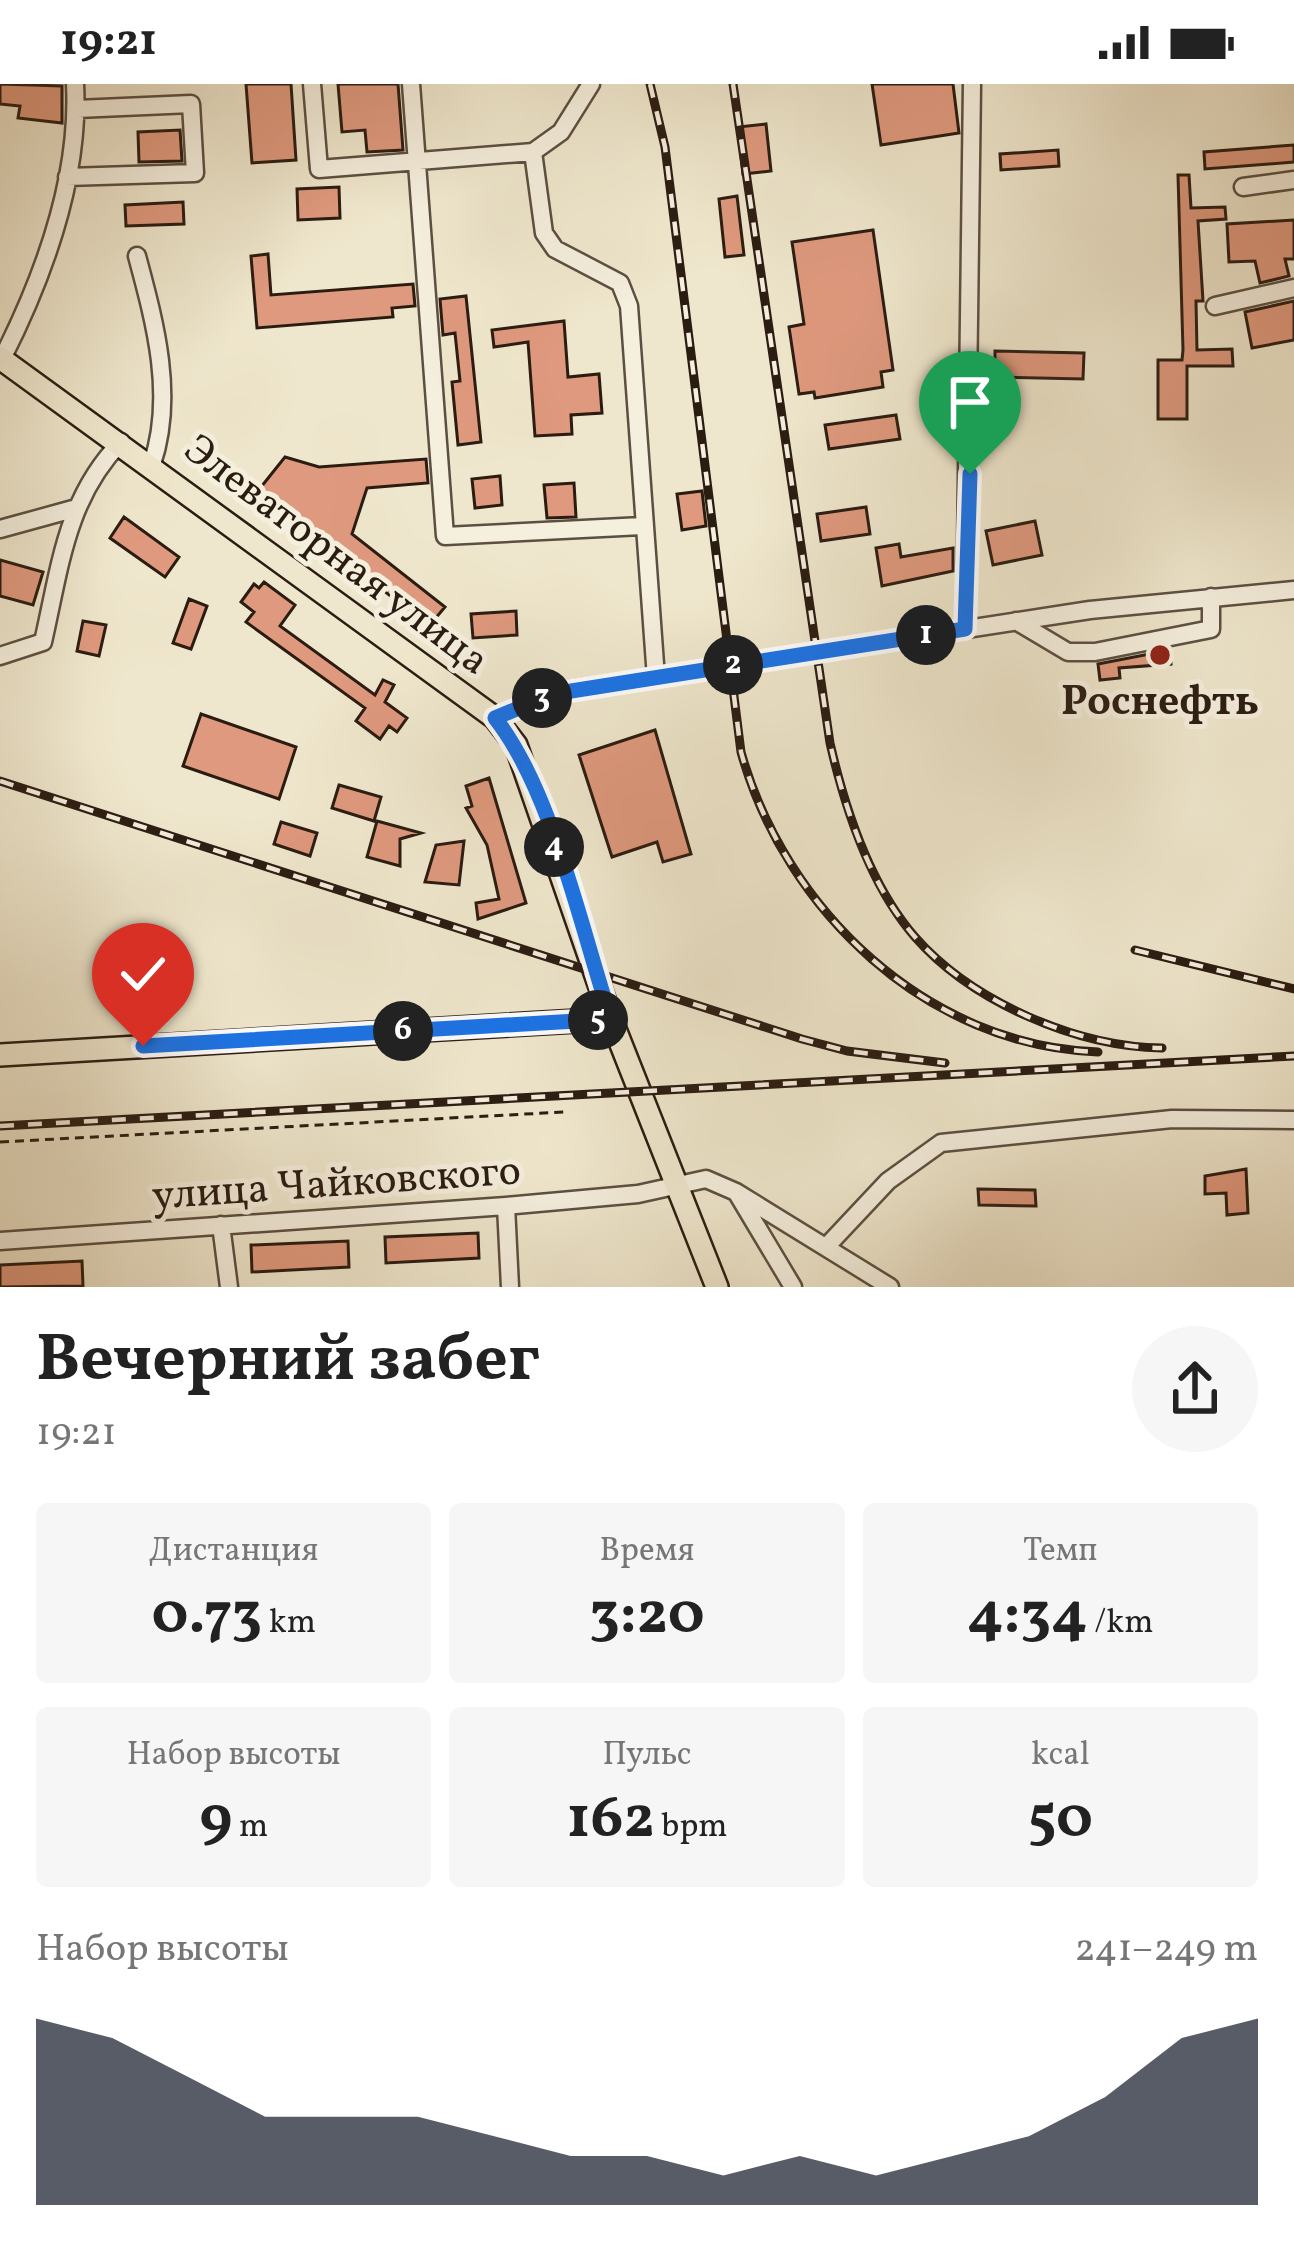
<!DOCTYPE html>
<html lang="ru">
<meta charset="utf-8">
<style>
:root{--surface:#fff;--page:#f6f6f6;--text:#222;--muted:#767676;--accent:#111827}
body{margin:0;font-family:Vollkorn,serif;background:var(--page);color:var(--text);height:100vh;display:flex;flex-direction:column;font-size:45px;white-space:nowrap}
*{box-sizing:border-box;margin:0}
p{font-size:39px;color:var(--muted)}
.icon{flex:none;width:66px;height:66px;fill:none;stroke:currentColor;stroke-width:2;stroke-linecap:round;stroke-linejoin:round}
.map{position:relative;height:1203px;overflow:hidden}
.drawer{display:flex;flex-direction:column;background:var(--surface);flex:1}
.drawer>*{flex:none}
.pin{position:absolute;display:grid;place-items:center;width:102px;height:102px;color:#fff;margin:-123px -51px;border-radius:50% 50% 50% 0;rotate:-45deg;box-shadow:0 0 12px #0007}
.pin .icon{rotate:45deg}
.km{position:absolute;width:60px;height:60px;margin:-30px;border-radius:50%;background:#222;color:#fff;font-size:33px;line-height:60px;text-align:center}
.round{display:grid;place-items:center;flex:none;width:126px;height:126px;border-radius:63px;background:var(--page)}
.summary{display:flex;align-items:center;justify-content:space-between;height:204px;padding:0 36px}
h1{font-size:66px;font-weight:700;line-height:90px}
.stats{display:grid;grid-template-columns:repeat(3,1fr);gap:18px;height:204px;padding:12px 36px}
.stats div{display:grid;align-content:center;border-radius:12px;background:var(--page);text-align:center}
.stats b{font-size:60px;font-weight:700}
.stats small{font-size:33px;font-weight:400}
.stats p{font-size:33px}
.chart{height:336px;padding:24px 36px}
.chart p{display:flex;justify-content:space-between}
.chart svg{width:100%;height:216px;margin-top:12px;fill:var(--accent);opacity:.7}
.status{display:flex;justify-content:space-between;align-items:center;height:84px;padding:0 60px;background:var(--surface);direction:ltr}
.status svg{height:33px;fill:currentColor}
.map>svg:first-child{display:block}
.building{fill:#df997e;stroke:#2b1c12;stroke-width:3}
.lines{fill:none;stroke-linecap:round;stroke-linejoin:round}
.minor-casing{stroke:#5c4f41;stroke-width:21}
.major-casing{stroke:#2b1c12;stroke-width:26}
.path{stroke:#2b1c12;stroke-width:3;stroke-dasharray:9 6;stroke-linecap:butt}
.minor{stroke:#f5efde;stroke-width:16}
.major{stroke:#efe7cd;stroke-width:21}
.rail-casing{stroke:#2b1c12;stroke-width:9}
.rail{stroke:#f5efde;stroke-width:4.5;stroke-dasharray:14;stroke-linecap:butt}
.route-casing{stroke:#fff;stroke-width:24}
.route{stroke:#1a73e8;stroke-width:15}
.poi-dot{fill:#8f2418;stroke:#f5efde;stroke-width:4.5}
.labels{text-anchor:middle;stroke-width:10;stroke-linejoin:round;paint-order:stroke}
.street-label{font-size:42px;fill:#2b1c12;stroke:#f5efde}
.poi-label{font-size:42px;font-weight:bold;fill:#2b1c12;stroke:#f5efde}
</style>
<div class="status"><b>19:21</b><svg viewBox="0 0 49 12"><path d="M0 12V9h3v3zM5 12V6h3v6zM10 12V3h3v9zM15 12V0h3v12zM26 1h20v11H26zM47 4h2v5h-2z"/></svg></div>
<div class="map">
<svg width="1294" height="1203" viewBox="0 0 1294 1203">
<rect width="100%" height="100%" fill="#efe7cd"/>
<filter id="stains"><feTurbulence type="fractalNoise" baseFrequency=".00167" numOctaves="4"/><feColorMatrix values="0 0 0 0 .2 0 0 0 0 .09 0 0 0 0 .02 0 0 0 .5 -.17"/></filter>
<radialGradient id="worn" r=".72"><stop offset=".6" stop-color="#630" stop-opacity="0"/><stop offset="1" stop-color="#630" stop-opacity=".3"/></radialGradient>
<!-- building -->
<path class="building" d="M0 0 62 2V39L18 34 20 22 0 20Z
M246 0H291L296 76 252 79Z
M338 0H398L403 66 367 68 365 46 342 48Z
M872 0H953L959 49 881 61Z
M766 40 771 87 743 90 738 43Z
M180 46 182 77 139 78 138 48Z
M1294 61V78L1205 85 1204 68Z
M1058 66 1059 82 1001 86 1000 70Z
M1178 91H1189L1191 124 1225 123 1226 135 1198 137 1203 217H1196L1197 266 1232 265 1233 282H1187V335H1158V276H1182L1183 266Z
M339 103 340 134 298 136 297 105Z
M737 112 744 171 725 173 719 115Z
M183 118 184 140 126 142 125 121Z
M1294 136V175H1285L1289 192 1260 199 1255 177 1229 178 1227 140Z
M873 146 893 286 881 288 883 303 815 314 814 308 799 310 789 243 804 240 792 158Z
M268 170 271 211 413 200 415 222 392 224 393 233 257 244 251 172Z
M466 212 481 358 458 361 452 298 460 297 455 249 443 251 440 215Z
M1294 217V256L1252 264 1245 228Z
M564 237 568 293 599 290 602 329 571 331 572 350 535 352 528 258 494 263 492 246Z
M995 267 1084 269 1083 295 995 293Z
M896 331 900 355 829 365 825 341Z
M285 373 319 383 426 375 428 399 367 404 352 450 445 523 429 542 257 408Z
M500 392 502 421 475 424 472 395Z
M574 399 576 433 547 434 544 401Z
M702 407 706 442 682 446 677 410Z
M866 423 870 450 821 457 817 430Z
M124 433 179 473 165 493 110 454Z
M1035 437 1042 471 993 481 986 447Z
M899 460 901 473 953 464V487L882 502 876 464Z
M0 476 43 488 33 521 0 512Z
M264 498 295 521 280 542 375 611 383 596 394 601 385 618 407 634 397 648 389 642 380 655 356 637 365 624 246 538 254 528 241 518 254 500 259 504Z
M189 515 207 522 191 565 173 559Z
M516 527 517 551 473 554 471 530Z
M83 537 106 541 99 572 77 567Z
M1170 566 1171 580 1119 584 1120 594 1100 596 1098 580Z
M201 630 296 663 279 715 183 682Z
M655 646 691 770 663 778 657 758 612 773 579 671Z
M489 694 526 819 478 835 476 819 499 815 487 761 466 724 472 722 466 702Z
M339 701 381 713 374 737 332 724Z
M377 737 421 749 400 755V782L367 773Z
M281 738 317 749 310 772 274 760Z
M464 757 459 801 425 798 436 761Z
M1246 1085 1248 1129 1227 1131 1226 1109 1205 1110V1092Z
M978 1105 1035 1106 1036 1122 979 1121Z
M478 1149 479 1174 386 1179 385 1153Z
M348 1157 349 1183 252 1188 251 1161Z
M82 1177 83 1202 0 1203V1181Z"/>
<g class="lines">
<!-- minor casing -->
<g class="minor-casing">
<path id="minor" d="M312 0 319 85 533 68 561 48 591 0
M411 0 445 452 642 442
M533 68 544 149 555 165 620 199 629 222 656 594
M67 93 195 89 191 20 77 25
M1243 103 1294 96
M137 172C155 239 175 312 152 380
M1215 222 1294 204
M2 275C44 192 80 95 75 0
M0 445 73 425
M1016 537 1068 568H1095L1211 545V513
M965 545 972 0
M0 572 43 558C60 484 66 414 121 358
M495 634 552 609 1090 526 1294 506
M738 1111 793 1203
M506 1122 510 1203
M221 1141 229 1203
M0 1157 506 1122 638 1110 706 1095 736 1108 890 1203
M826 1163 888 1097 941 1059 1172 1035 1294 1036"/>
</g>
<!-- major casing -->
<g class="major-casing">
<path id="major" d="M0 274 495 634 516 661 611 935 717 1203
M0 971 611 935"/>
</g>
<!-- path -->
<path class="path" d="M0 1058 564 1028"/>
<!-- minor -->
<use href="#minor" class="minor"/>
<!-- major -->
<use href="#major" class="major"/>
<!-- rail casing -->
<g class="rail-casing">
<path id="rail" d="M650 0 665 63 741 668C785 826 927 962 1098 968
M733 0 830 659C845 725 869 800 915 853 972 918 1077 963 1162 964
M0 697 802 955 847 967 945 979
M1135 866 1294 905
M0 1042 1294 972"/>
</g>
<!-- rail -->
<use href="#rail" class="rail"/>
</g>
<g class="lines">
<!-- route casing -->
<g class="route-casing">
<path id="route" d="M143 962 611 935C581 845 552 706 495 634L552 610 965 545 970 390"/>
</g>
<!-- route -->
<use href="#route" class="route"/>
</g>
<!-- markers -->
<circle class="poi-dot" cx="1160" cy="571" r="12"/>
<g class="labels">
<!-- street labels -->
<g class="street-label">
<text transform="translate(338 469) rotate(37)" y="15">Элеваторная улица</text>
<text transform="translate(336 1097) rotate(-4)" y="15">улица Чайковского</text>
</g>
<!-- poi labels -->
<g class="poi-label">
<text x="1160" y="630">Роснефть</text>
</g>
</g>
<rect width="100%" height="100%" filter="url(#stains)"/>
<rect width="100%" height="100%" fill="url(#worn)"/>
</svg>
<div class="pin" style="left:970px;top:390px;background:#1e9e55"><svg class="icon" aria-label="arrive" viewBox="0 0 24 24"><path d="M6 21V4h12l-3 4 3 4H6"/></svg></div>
<div class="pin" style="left:143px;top:962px;background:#d93025"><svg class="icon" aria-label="check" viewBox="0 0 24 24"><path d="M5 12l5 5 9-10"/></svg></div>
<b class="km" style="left:926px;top:551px">1</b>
<b class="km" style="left:733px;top:581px">2</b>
<b class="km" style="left:542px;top:614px">3</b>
<b class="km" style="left:554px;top:763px">4</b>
<b class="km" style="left:598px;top:936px">5</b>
<b class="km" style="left:403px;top:947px">6</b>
</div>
<section class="drawer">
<div class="summary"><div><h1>Вечерний забег</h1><p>19:21</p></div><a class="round"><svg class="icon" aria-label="share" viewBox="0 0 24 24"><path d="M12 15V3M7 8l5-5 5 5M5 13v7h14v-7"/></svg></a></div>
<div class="stats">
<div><p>Дистанция</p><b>0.73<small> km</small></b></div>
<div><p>Время</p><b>3:20</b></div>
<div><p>Темп</p><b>4:34<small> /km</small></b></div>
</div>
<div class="stats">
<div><p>Набор высоты</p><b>9<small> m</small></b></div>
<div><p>Пульс</p><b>162<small> bpm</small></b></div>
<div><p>kcal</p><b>50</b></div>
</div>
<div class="chart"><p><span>Набор высоты</span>241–249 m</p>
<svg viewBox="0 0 160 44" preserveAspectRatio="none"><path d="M0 44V6L10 10L20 18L30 26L40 26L50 26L60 30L70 34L80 34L90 38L100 34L110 38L120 34L130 30L140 22L150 10L160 6V44z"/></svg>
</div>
</section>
